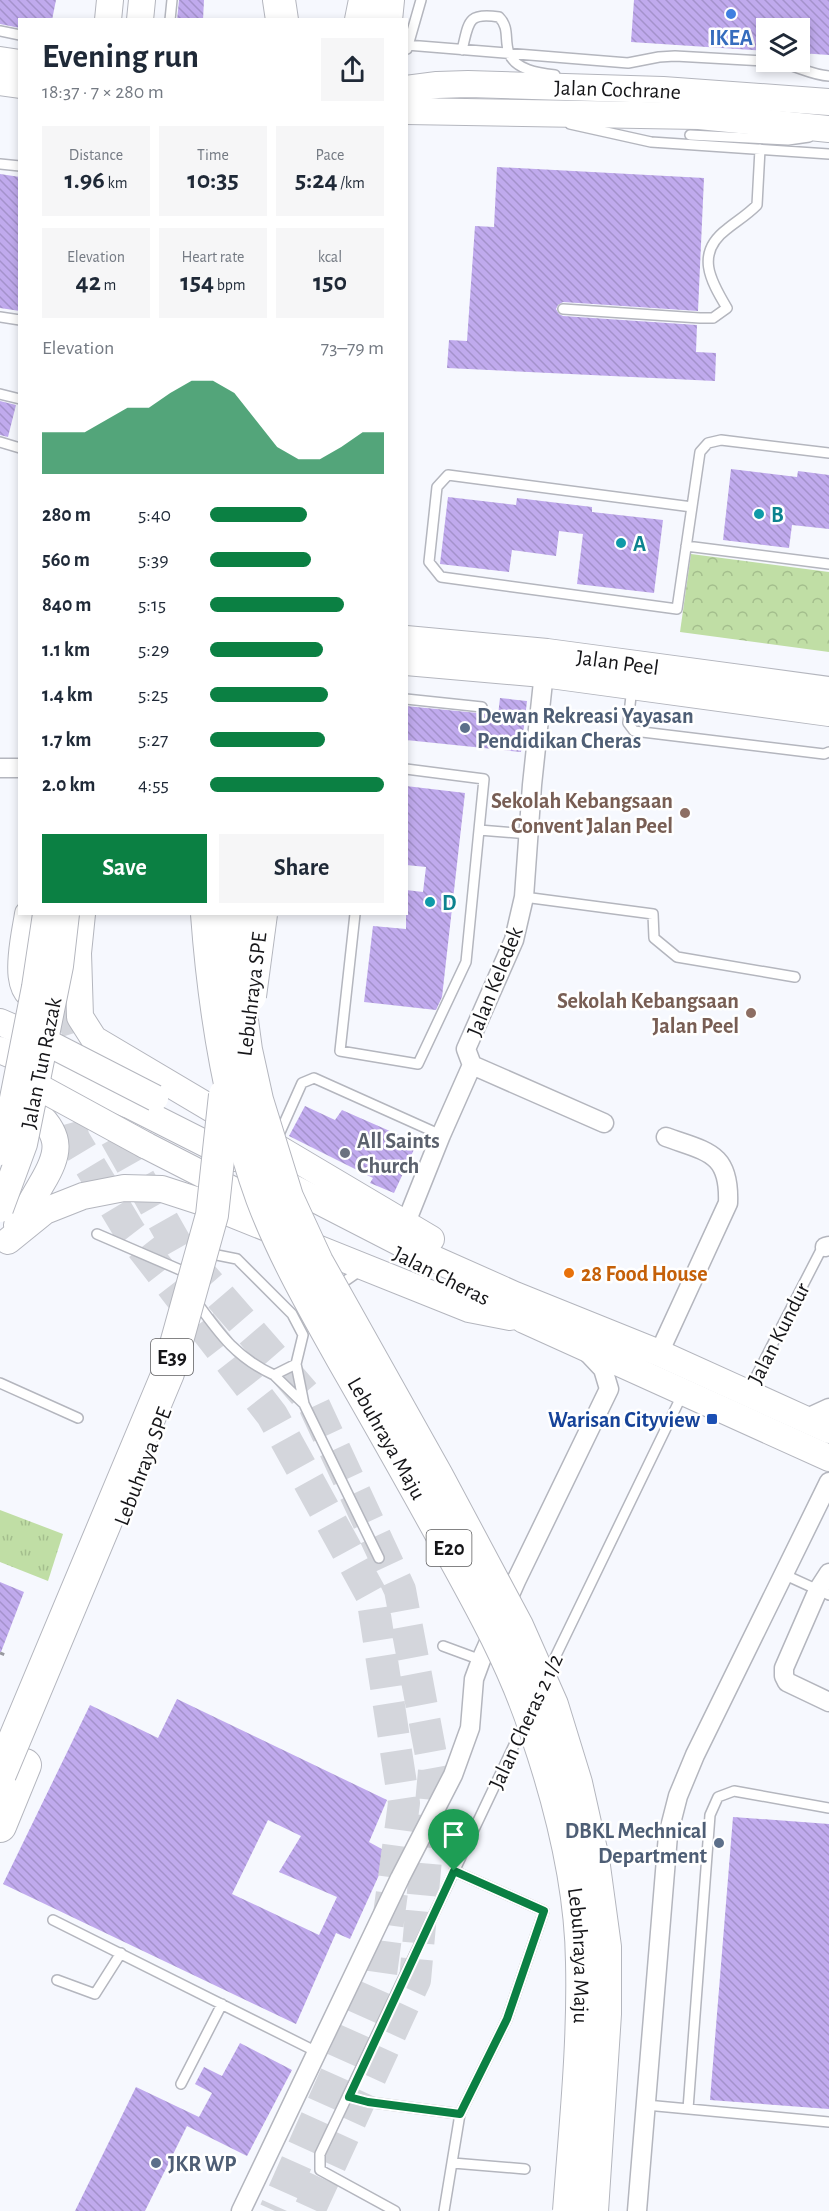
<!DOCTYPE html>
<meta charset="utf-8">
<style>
:root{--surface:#fff;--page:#f6f6f7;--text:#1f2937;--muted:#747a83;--accent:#0b8043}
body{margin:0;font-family:"Alegreya Sans",sans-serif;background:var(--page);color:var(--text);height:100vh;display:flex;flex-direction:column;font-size:22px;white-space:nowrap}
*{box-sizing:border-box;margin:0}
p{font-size:20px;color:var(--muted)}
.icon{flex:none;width:33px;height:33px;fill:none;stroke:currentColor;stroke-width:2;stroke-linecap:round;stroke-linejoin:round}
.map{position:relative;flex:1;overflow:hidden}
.side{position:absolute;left:18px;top:18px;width:390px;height:897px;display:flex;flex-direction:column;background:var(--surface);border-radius:0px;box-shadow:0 3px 9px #0003}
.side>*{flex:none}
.fabs{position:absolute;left:756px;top:18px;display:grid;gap:12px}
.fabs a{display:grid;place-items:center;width:54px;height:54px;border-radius:0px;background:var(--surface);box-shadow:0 3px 9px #0003;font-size:30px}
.pin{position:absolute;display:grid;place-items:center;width:51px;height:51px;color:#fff;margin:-62px -26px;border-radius:50% 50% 50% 0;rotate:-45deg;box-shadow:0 0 6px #0007}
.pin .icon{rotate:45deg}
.round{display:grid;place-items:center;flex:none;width:63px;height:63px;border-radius:0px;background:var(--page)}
.headline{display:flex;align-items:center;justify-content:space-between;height:102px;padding:0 24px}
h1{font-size:33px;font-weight:600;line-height:45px}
.figures{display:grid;grid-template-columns:repeat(3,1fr);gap:9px;height:102px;padding:6px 24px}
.figures div{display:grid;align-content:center;border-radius:0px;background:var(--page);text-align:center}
.figures b{font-size:26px;font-weight:600}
.figures small{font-size:16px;font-weight:400}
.figures p{font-size:16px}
.chart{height:168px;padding:12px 24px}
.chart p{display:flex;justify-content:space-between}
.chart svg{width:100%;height:108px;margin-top:6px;fill:var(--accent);opacity:.7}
.button{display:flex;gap:12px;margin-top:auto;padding:12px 24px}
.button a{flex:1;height:69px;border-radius:0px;background:var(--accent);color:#fff;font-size:24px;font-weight:600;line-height:69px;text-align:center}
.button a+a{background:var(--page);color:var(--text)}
ul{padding:0 24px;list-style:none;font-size:20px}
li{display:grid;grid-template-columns:96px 72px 1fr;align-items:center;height:45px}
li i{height:15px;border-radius:8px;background:var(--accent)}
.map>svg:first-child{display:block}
.grass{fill:url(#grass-tufts)}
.park{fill:url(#park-crowns)}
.building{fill:url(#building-back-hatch);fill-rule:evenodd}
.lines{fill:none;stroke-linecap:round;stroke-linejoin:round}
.highway-tunnel{stroke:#d4d6dc;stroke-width:32;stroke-dasharray:32 16;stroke-linecap:butt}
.lane-casing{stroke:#b4b6be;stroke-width:12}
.street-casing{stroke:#b4b6be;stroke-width:21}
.secondary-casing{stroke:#b4b6be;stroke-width:28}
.highway-casing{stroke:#b4b6be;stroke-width:34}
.path{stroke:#98999e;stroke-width:3;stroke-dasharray:4.5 4.5;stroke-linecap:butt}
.lane{stroke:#fff;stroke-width:9}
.street{stroke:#fff;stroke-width:18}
.secondary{stroke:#fff;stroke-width:26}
.highway{stroke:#fff;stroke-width:32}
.secondary-bridge-casing{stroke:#b4b6be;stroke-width:28;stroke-linecap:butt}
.highway-bridge-casing{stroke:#b4b6be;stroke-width:34;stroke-linecap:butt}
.secondary-bridge{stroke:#fff;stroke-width:26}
.highway-bridge{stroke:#fff;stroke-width:32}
.route-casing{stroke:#fff;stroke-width:12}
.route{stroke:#0b8043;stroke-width:8}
.shop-dot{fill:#3f7fe0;stroke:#fff;stroke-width:2}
.culture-dot{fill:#0f9aa8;stroke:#fff;stroke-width:2}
.service-dot{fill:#5c6f8a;stroke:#fff;stroke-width:2}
.education-dot{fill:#8d6e63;stroke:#fff;stroke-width:2}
.worship-dot{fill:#6b7280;stroke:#fff;stroke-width:2}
.food-dot{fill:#e8710a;stroke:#fff;stroke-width:2}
.transit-dot{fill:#1a4fb4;stroke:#fff;stroke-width:2}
.labels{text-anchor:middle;stroke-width:5;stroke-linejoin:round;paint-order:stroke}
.shield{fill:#fff;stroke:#5c5c5e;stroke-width:1.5}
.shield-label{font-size:21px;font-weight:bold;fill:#161619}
.shop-label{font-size:22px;font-weight:bold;fill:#366cbe;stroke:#fff}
.street-label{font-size:22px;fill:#161619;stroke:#fff}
.culture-label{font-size:22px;font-weight:bold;fill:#0d838f;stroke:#fff;text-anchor:start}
.service-label{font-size:22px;font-weight:bold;fill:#4e5e75;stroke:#fff;text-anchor:start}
.education-label{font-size:22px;font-weight:bold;fill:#785e54;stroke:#fff;text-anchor:end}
.worship-label{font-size:22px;font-weight:bold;fill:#5b616d;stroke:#fff;text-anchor:start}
.food-label{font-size:22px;font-weight:bold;fill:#c56008;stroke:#fff;text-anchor:start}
.transit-label{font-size:22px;font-weight:bold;fill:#164399;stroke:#fff;text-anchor:end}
</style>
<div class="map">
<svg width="829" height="2211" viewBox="0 0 829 2211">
<defs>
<pattern id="grass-tufts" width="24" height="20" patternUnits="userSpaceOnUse" patternTransform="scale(1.5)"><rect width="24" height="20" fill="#c0dea5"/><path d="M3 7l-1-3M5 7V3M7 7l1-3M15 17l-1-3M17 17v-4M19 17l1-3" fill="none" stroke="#a4be8d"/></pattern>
<pattern id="park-crowns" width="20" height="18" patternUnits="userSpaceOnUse" patternTransform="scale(1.5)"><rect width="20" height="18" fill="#c0dea5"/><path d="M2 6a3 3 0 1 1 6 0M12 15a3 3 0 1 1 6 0" fill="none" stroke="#a4be8d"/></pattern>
<pattern id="building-back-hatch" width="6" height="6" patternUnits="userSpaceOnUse" patternTransform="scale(1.5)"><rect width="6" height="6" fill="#c0aaed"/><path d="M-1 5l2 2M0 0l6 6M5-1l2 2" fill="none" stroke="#a492cb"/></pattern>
</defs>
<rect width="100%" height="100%" fill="#f6f8fe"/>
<!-- grass -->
<path class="grass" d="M0 1510 63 1534 48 1581 0 1562Z"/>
<!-- park -->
<path class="park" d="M691 554 829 572V652L680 632Z"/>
<!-- building -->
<path class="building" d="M0 0H56L52 20H20V28L0 24Z
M179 0H204L203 20H177Z
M634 0H829V55L800 53V28H766V51L631 42Z
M497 167 704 178 698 311 563 302 558 305 556 309 559 314 563 316 697 325 696 352 716 353 715 381 447 368 449 340 467 341 475 226 494 227Z
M0 174 20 177V311L0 308Z
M0 401 16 405 8 437 0 435Z
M731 469 797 477 798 471 829 475V529L792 525 789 548 723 540Z
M448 497 516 505 517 498 592 507V512L663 520 654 593 577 584 583 534 559 531 556 556 512 550 509 572 440 564Z
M500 698 527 701 521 752 406 740V706L498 715Z
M406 786 465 793 442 997 436 1010 364 1002 373 926 406 929V890L423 892 426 867 406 865Z
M305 1106 335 1120 342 1110 417 1143 394 1193 370 1183 373 1178 289 1136Z
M0 1582 24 1592 1 1652H0Z
M177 1699 387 1800 369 1842 389 1853 350 1939 336 1933 296 2024 3 1884 90 1705 158 1738ZM268 1820 301 1836 279 1872 337 1897 319 1935 232 1894Z
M733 1817 829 1824V2109L710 2100Z
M240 2043 292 2070 247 2156 187 2126 145 2211H75L136 2087 199 2117 212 2093 195 2084 204 2067 222 2076Z"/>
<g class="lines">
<!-- highway-tunnel -->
<path class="highway-tunnel" d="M70 1001 72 1014 105 1118 179 1249 314 1405 400 1590 434 1771 415 1980 309 2211
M57 1077 74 1139 130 1232 272 1415 372 1596 404 1803 381 1974 275 2211"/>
<!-- lane casing -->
<g class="lane-casing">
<path id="lane" d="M170 20 172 0
M0 31 20 35
M407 45 628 63 659 57 675 56 766 61
M407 49 421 0
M462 50C469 22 467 12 499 17 510 28 504 40 509 53 515 70 539 73 555 75
M773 62C793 63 809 75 829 76
M570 124 651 142 829 154
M690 135 788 140 809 137
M0 164 20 166
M563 309 700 318H713L727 308C710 280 695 253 727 229 737 221 747 215 757 205L760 149
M0 317 20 320
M0 394 20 399
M0 442 20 448
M692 507 448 475 437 487 429 562 441 577 677 609 700 452 708 443 721 440 829 453
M686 546 829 564
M632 687 628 723 634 731 824 754 829 752
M406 699 482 707
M479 830 529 834
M524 897 653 914 654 938 677 957 795 977
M355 914 340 1051 418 1064 466 962 484 779 406 769
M277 1139 302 1083 314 1078 441 1135
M97 1234 185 1272
M207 1253 237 1259 292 1314 303 1335 296 1364 304 1404 379 1558
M335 1288 361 1270
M195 1300C219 1333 235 1357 274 1375L296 1364
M274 1375 304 1404
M0 1383 78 1418
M749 1390 821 1250 825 1247
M783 1574 829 1595
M443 1646 481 1660
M547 1674 683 1393
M53 1920 317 2052
M57 1980 95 1994 121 1953
M181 2084 222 2004
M349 2097 368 2102 460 2114
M646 2105 829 2122
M688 2109 710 1815 718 1797 734 1791 829 1808
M453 2163 525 2169
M395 2211 320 2170V2154L525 1722
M444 2211 460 2114 507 2019 544 1911 454 1871"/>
</g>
<!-- street casing -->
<g class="street-casing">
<path id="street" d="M0 768H20
M472 1065 604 1123
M405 1225 441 1135 472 1065 466 1049 514 940 524 897 532 785 545 663
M825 1247 829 1246
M659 1353 728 1203C730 1152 707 1152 666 1137
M805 1419 829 1408
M829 1573 818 1590 784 1668V1676L787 1682 829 1702
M241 2211 400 1878 453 1775 470 1728 474 1679 481 1660 516 1581 609 1389 603 1369 586 1351
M637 2211 668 1835 678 1796 695 1755 829 1482"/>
</g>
<!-- secondary casing -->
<g class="secondary-casing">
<g id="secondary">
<path d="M108 20 110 0"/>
<path d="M140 20 142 0"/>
<path d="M0 60 20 63"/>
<path d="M0 82 20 85"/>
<path id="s1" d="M406 89 437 85 468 84 663 90 829 102"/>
<path d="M406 111 699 116 829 129"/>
<path id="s2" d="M406 639 547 652 829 690"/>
<path d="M406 662 543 674 829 713"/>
<path d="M28 914C25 936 5 1009 51 998"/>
<path d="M82 914 78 953 80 1017 94 1039 431 1239"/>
<path d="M0 1022 44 1041"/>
<path d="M0 1050 129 1105 234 1158"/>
<path d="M11 1115 36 1112C63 1137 59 1154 42 1183 34 1197 26 1211 17 1225"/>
<path d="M145 1145 276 1212"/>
<path d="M272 1177 414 1250 515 1295 659 1353 829 1430"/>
<path d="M8 1241 45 1211 83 1196 124 1188 162 1189 202 1202 469 1309 510 1317"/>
<path d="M487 1296 524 1320 829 1458"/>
</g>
</g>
<!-- highway casing -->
<g class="highway-casing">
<path id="highway" d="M279 0 282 20
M361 20 365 0
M386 20 388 0
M0 1826 25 1765"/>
</g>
<!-- path -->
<path class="path" d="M0 1653 8 1656"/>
<!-- lane -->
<use href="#lane" class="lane"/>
<!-- street -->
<use href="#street" class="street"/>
<!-- secondary -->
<use href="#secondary" class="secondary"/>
<!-- highway -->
<use href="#highway" class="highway"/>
<!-- secondary-bridge casing -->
<g class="secondary-bridge-casing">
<g id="secondary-bridge">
<path d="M44 1041 155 1098"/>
<path d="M35 1085 145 1145"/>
<path d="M0 1152 6 1134 35 987 46 914"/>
<path id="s3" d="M0 1209 24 1144 60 966 66 914"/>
</g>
</g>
<!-- highway-bridge casing -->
<g class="highway-bridge-casing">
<g id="highway-bridge">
<path id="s4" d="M207 914C214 1009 229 1107 262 1198 283 1254 313 1306 342 1358 377 1419 411 1479 444 1539 479 1602 514 1664 536 1732 561 1805 581 1885 582 1962 584 2045 575 2129 569 2211"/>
<path d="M232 914 235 969 246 1050 257 1100 287 1197 317 1262 437 1476 517 1626 552 1705 576 1783 593 1859 605 1947V2014L592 2211"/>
<path d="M250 996 261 914"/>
<path d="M0 1774 168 1373 212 1215 225 1095"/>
</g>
</g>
<!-- secondary-bridge -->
<use href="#secondary-bridge" class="secondary-bridge"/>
<!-- highway-bridge -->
<use href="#highway-bridge" class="highway-bridge"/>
</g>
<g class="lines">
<!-- route casing -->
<g class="route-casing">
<path id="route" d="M454 1871 544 1911 507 2019 460 2114 368 2102 349 2097Z"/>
</g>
<!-- route -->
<use href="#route" class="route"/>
</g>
<!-- markers -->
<circle class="shop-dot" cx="731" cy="14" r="6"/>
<g class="culture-dot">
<circle cx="759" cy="514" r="6"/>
<circle cx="621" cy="543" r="6"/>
<circle cx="430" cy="902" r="6"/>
</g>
<g class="service-dot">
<circle cx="465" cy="728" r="6"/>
<circle cx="719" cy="1843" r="6"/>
<circle cx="156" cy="2163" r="6"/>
</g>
<g class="education-dot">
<circle cx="685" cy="813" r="6"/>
<circle cx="751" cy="1013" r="6"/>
</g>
<circle class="worship-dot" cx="345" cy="1153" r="6"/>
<circle class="food-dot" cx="569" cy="1273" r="6"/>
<rect class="transit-dot" x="706" y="1413" width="12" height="12" rx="3"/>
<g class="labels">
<!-- shield labels -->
<g class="shield">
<rect x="151" y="1339" width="42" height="36" rx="4.5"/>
<rect x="426.5" y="1530" width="45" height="36" rx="4.5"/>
</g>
<g class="shield-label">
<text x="172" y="1364">E39</text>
<text x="449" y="1555">E20</text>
</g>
<!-- shop labels -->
<g class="shop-label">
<text x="731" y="45">IKEA</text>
</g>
<!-- street labels -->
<g class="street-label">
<text dy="8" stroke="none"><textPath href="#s1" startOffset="212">Jalan Cochrane</textPath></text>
<text dy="8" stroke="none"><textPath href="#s2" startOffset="213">Jalan Peel</textPath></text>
<text transform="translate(494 981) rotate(-68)" y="8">Jalan Keledek</text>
<text transform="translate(251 994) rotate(-83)" y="8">Lebuhraya SPE</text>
<text dy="8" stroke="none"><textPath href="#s3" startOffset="152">Jalan Tun Razak</textPath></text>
<text transform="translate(442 1275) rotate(27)" y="8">Jalan Cheras</text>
<text transform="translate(778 1333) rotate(-63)" y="8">Jalan Kundur</text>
<text dy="8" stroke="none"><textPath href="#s4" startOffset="561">Lebuhraya Maju</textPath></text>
<text transform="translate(142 1466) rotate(-69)" y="8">Lebuhraya SPE</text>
<text transform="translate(525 1721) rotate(-65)" y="8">Jalan Cheras 2 1/2</text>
<text dy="8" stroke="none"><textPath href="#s4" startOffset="1120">Lebuhraya Maju</textPath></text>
</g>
<!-- culture labels -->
<g class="culture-label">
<text x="771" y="522">B</text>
<text x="633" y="551">A</text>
<text x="442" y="910">D</text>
</g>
<!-- service labels -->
<g class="service-label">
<text x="477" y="723">Dewan Rekreasi Yayasan<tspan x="477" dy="25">Pendidikan Cheras</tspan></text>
<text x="707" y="1838" text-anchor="end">DBKL Mechnical<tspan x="707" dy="25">Department</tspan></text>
<text x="168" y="2171">JKR WP</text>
</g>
<!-- education labels -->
<g class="education-label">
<text x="673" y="808">Sekolah Kebangsaan<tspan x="673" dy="25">Convent Jalan Peel</tspan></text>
<text x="739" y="1008">Sekolah Kebangsaan<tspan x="739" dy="25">Jalan Peel</tspan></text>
</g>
<!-- worship labels -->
<g class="worship-label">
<text x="357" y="1148">All Saints<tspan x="357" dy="25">Church</tspan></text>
</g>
<!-- food labels -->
<g class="food-label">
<text x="581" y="1281">28 Food House</text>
</g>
<!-- transit labels -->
<g class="transit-label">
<text x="700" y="1427">Warisan Cityview</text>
</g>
</g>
</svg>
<div class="fabs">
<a><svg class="icon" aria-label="layers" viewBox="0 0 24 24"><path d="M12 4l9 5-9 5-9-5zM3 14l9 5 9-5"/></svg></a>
</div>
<div class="pin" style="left:454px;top:1871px;background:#1e9e55"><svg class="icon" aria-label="arrive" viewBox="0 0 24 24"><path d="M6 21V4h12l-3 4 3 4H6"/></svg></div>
<section class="side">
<div class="headline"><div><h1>Evening run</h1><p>18:37 · 7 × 280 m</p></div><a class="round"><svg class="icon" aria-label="share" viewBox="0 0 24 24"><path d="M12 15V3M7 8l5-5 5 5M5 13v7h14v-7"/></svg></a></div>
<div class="figures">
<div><p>Distance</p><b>1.96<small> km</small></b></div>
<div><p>Time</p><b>10:35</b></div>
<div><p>Pace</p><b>5:24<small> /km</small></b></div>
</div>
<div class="figures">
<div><p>Elevation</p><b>42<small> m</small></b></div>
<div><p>Heart rate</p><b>154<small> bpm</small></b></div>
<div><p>kcal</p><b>150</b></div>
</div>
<div class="chart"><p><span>Elevation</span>73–79 m</p>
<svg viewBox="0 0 160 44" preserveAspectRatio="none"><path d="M0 44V27L10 27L20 27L30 22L40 17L50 17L60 11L70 6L80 6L90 11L100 22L110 33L120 38L130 38L140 33L150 27L160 27V44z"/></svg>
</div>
<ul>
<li><b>280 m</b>5:40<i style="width:56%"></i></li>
<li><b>560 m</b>5:39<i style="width:58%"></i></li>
<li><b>840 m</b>5:15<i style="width:77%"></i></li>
<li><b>1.1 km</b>5:29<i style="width:65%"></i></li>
<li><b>1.4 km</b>5:25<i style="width:68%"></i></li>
<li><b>1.7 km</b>5:27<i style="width:66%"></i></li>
<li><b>2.0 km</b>4:55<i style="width:100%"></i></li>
</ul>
<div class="button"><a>Save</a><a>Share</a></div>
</section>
</div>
